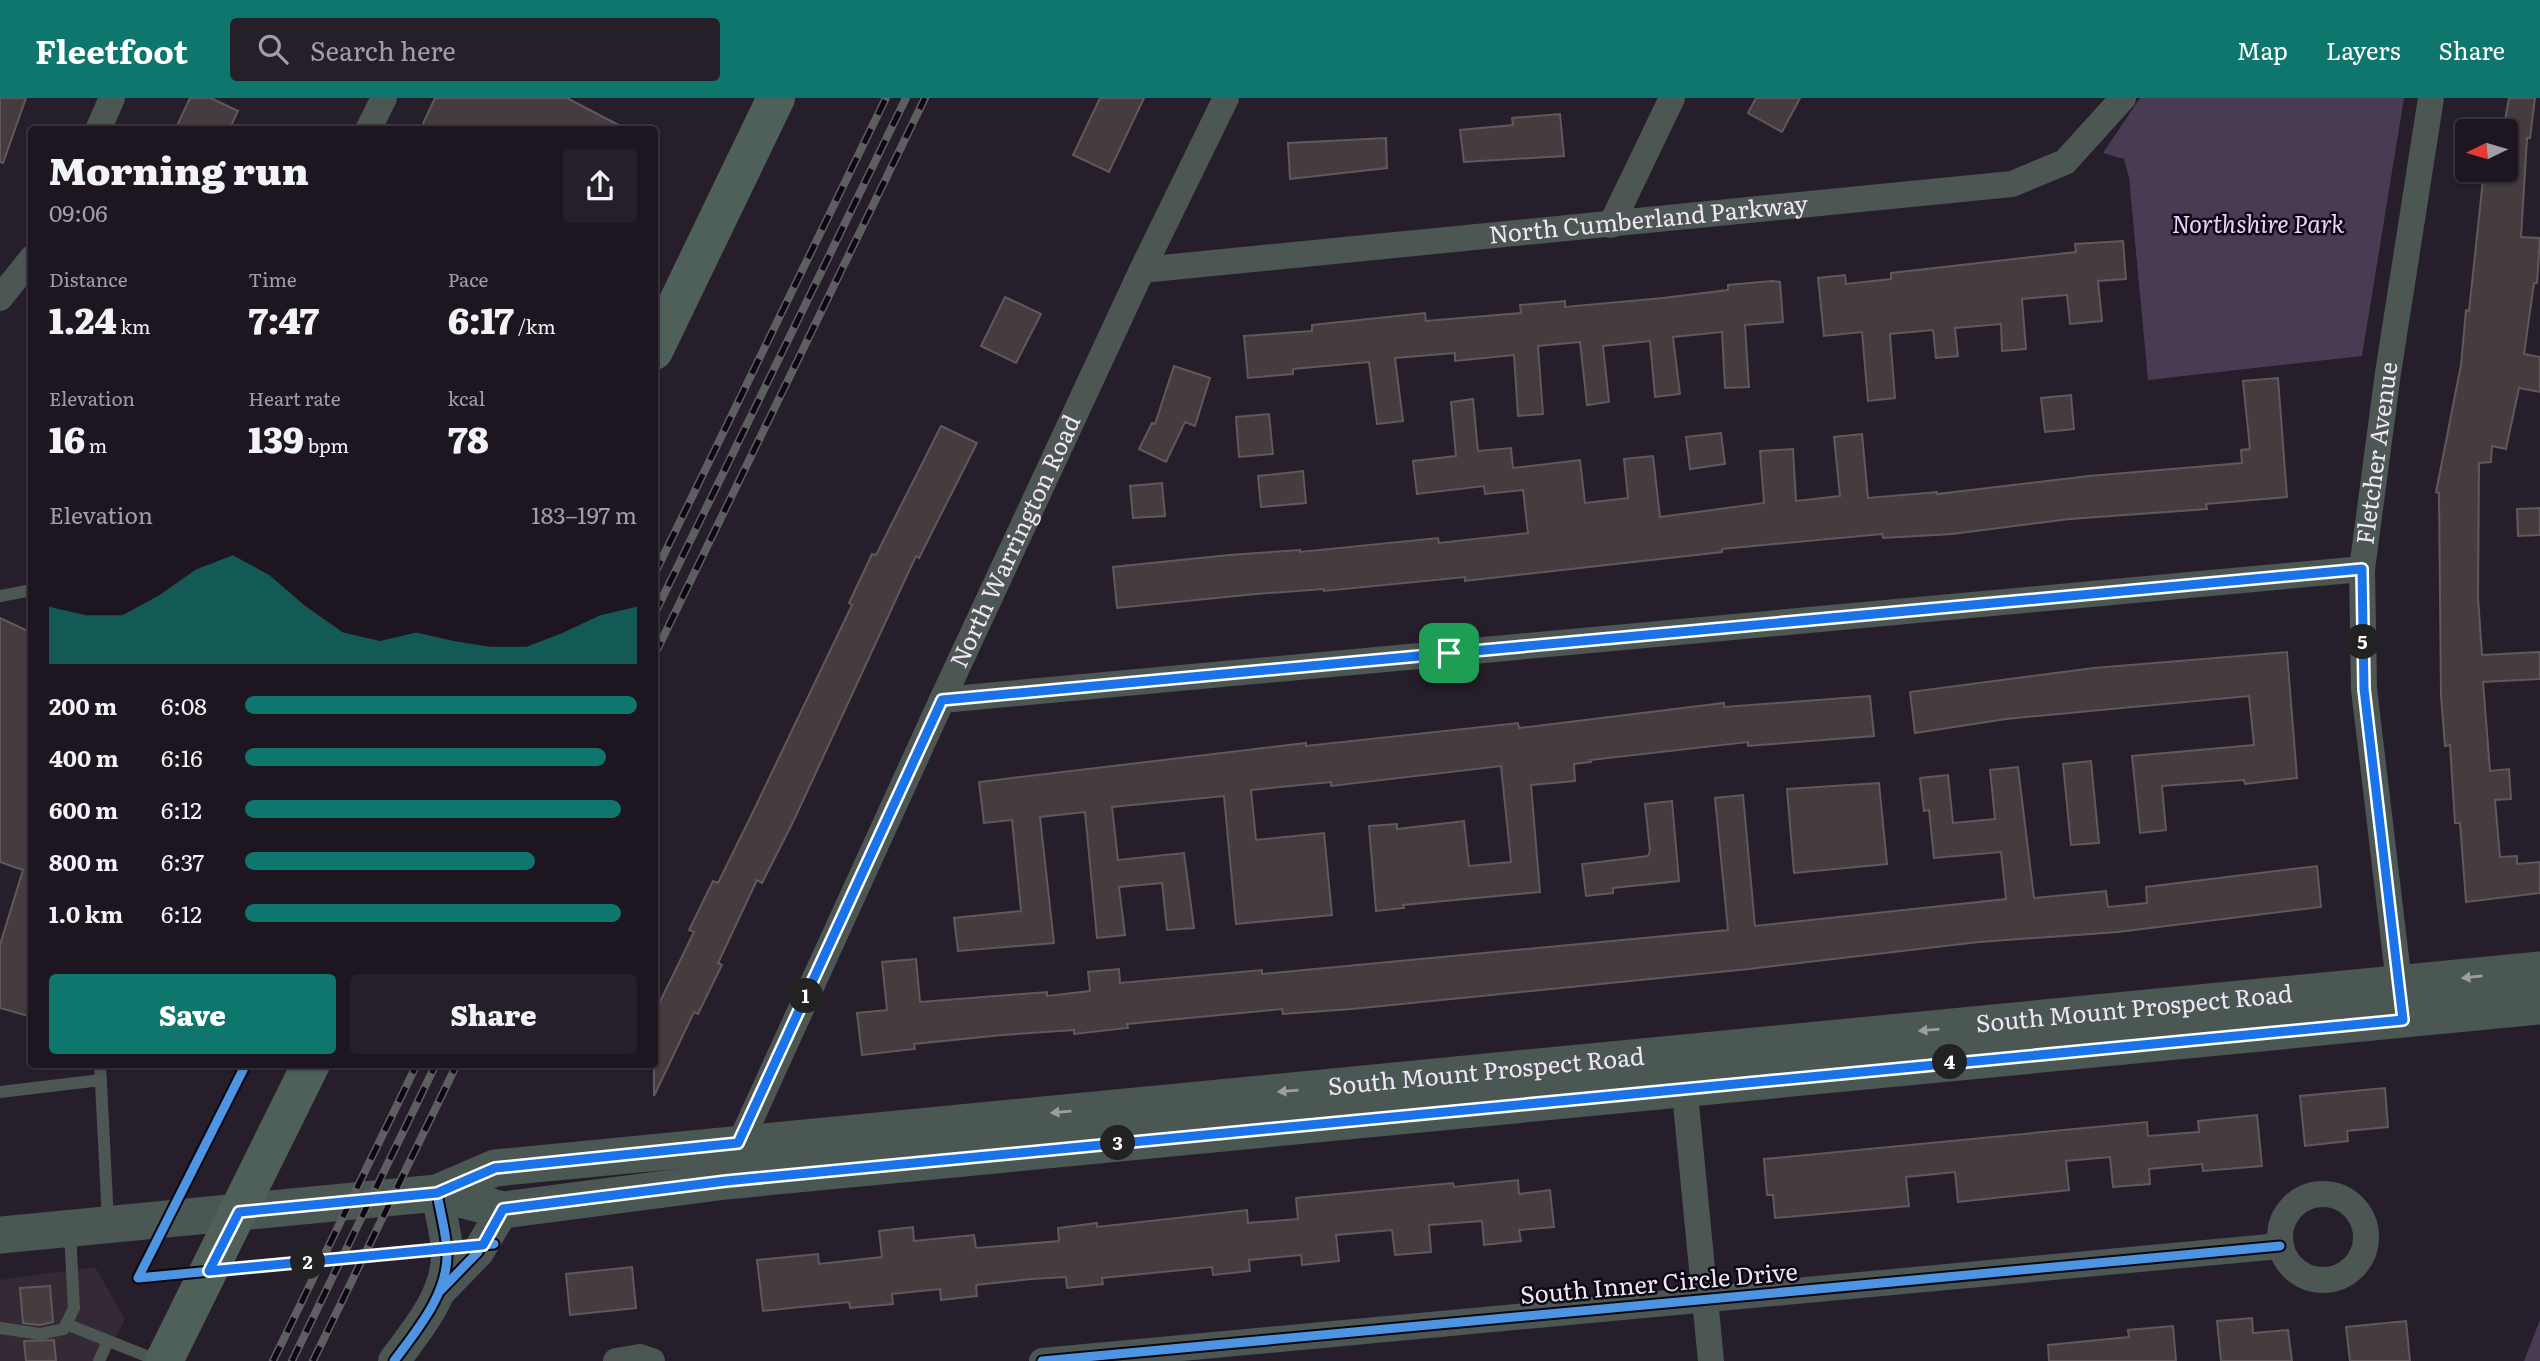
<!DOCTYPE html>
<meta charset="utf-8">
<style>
:root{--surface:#1d1620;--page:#251f29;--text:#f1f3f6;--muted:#a09fa5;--line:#3b353e;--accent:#0f766e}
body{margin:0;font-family:Literata,serif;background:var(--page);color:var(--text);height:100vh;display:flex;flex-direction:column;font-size:26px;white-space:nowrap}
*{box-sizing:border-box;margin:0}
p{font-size:23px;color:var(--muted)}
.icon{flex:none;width:38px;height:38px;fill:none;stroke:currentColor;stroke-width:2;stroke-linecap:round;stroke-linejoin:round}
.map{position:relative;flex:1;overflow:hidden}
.side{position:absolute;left:28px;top:28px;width:630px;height:942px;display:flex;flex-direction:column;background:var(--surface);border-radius:7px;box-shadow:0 2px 5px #0004,0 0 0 2px var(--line)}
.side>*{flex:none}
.needle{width:46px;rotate:265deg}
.buttons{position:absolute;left:2455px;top:21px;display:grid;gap:14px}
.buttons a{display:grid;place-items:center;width:63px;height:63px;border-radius:7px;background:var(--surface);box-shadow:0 2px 5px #0004,0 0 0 2px var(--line);font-size:35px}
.pin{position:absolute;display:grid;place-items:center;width:60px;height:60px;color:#fff;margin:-30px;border-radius:14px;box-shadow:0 4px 10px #0006}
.km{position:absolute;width:35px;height:35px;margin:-18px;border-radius:50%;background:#222;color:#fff;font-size:19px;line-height:35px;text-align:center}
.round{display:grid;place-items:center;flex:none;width:74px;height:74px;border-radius:7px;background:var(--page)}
.headline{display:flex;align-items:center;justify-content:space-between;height:119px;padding:0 21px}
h1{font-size:38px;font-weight:800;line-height:52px}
.stats{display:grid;grid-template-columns:repeat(3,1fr);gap:10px;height:119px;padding:7px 21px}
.stats div{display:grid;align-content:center}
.stats b{font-size:35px;font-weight:800}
.stats small{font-size:19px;font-weight:400}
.stats p{font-size:19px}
.chart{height:196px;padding:14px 21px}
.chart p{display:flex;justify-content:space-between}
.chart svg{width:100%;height:126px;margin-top:7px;fill:var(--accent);opacity:.7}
.button{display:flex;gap:14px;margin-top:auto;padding:14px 21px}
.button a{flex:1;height:80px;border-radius:7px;background:var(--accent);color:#fff;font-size:28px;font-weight:800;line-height:80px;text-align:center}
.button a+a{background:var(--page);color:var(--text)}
ul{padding:0 21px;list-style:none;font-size:23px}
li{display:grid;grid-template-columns:112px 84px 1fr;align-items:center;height:52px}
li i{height:18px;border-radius:9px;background:var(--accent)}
header{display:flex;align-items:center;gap:42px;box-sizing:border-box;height:98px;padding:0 35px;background:var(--accent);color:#fff}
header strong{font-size:33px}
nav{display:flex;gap:38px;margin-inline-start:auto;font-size:24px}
.search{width:490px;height:63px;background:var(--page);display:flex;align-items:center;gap:18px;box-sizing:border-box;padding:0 24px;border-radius:7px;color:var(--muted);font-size:26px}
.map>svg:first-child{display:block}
.commercial{fill:#362936}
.green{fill:#4a3b54}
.building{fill:#443c3e;stroke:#615859;stroke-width:2}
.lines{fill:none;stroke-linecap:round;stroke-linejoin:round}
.service{stroke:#4c5653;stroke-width:12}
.minor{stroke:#4c5653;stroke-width:26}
.tertiary{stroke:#4c5653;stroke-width:32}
.secondary{stroke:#4b5753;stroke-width:37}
.primary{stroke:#4f5f5a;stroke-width:38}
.rail-casing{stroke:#5d5f61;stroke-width:8}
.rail{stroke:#0d0711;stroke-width:5;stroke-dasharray:16;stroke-linecap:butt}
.cycleway-casing{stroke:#0d0711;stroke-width:13}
.cycleway{stroke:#4d94e3;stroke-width:9}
.oneway{fill:#9d9ea4}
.route-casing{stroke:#fff;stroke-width:14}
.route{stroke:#1a73e8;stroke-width:9}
.labels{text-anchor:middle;stroke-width:5;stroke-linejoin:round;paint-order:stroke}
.street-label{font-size:24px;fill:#efe5f6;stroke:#0d0711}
.park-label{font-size:24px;font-style:italic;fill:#ebd1fd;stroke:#0d0711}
</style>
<header>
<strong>Fleetfoot</strong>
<div class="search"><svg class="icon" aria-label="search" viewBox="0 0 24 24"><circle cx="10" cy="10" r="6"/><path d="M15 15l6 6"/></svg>Search here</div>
<nav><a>Map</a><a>Layers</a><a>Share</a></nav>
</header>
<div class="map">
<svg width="2540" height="1263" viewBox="0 0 2540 1263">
<rect width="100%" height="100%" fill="#271e2b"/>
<!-- commercial -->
<path class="commercial" d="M95 1169 125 1221 104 1263H0V1182Z"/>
<!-- green -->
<path class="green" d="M2140 0H2404L2362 258 2148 282 2129 79 2124 61 2103 55Z
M2540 1222V1263H2524Z"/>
<!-- building -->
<path class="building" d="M0 0H26L3 65 0 64Z
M190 0H211L238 13 229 32H175Z
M435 0H567L628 32H420Z
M1100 0H1144L1109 74 1073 57Z
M1756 0H1800L1782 34 1748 15Z
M2509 0H2535L2530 40H2527L2521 139 2540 140 2537 185H2534L2524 256 2540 259V294L2519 290 2506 351 2492 348 2491 364 2479 365 2478 499 2482 557 2540 554V581L2483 584 2490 673 2509 671 2511 701 2495 702 2500 759 2517 758V766L2540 764V795L2466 804 2460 725H2455L2450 647 2445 648 2441 598 2439 395 2436 394 2461 267 2466 212 2469 213 2484 72H2506V33H2503Z
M1560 16 1564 58 1464 64 1460 32 1513 27 1512 20Z
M1386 40 1387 70 1290 81 1288 45Z
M2123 143 2126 181 2098 183 2102 223 2070 226 2067 197 2022 201 2026 251 2002 253 2001 226 1955 230 1958 258 1936 260 1933 232 1890 236 1895 300 1868 303 1862 234 1824 238 1818 180 1845 177 1846 186 1891 181V175L2076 154 2075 146Z
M1772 183 1780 184 1783 224 1745 227 1749 289 1725 290 1722 234 1673 239 1680 296 1655 299 1650 243 1603 248 1609 304 1587 307 1580 244 1538 248 1543 316 1518 318 1514 257 1455 263V255L1395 260 1403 323 1377 326 1369 264 1293 271V276L1248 280 1244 238 1312 233V227L1425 215 1426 223 1521 215 1520 207 1565 203V209L1663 200 1728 192V187Z
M1005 199 1041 216 1016 265 981 248Z
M1174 268 1210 280 1195 328 1185 324 1166 364 1139 351 1152 325 1155 326Z
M2278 280 2287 399 2206 406 2207 411 2070 421 1952 436 1883 440 1882 436 1722 451V454L1465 483V479L1324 493V491L1256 496 1117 510 1113 469 1229 457 1300 452V454L1438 440 1439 445 1528 435 1523 392 1485 396 1484 388 1417 396 1413 363 1456 358 1451 304 1473 301 1478 353 1511 350 1513 370 1580 362 1585 405 1628 400 1624 361 1653 358 1660 419 1764 405 1760 353 1793 351 1796 403 1840 398 1834 339 1862 336 1868 400 1937 394V396L2089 378 2242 365 2241 352 2250 351 2243 283Z
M2071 297 2074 331 2045 334 2041 300Z
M1269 316 1273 356 1239 359 1236 319Z
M941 328 977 345 919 460 916 458 794 722 762 785 757 782 718 865 722 867 698 916 694 914 654 998V916L694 834 689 832 713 783 718 785 751 718 852 507 849 505 872 456 876 457Z
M1721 335 1725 366 1690 371 1686 339Z
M1303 373 1306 405 1261 409 1258 378Z
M1162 385 1165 418 1133 420 1130 388Z
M2540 410V437L2518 438 2517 411Z
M0 520 32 535V919L0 910V847L23 772 0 764Z
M2287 554 2297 680 2245 686 2244 682 2162 688 2166 732 2140 735 2132 658 2254 647 2249 598 2006 621 1915 635 1910 594 2094 570Z
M1870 598 1874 638 1748 648V644L1590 662 1591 664 1574 666 1575 683 1531 687 1540 794 1403 807 1404 810 1376 813 1369 728 1397 726V731L1464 723 1469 768 1511 764 1501 668 1331 688V684L1251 692 1256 742 1324 735 1332 817 1236 826 1224 698 1112 709 1118 762 1184 755 1194 830 1167 832 1162 785 1119 789 1125 837 1097 840 1085 714 1040 719 1054 845 958 853 954 820 1021 813 1012 722 984 725 979 684 1306 645V648L1518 625 1519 630 1724 605V609Z
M2091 663 2099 745 2071 747 2063 666Z
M2018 669 2034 800 2106 793 2108 809 2147 805 2146 789 2317 768 2321 809 2118 834 1979 844 1749 871 1352 911 1283 916 1282 911 1127 926 1128 930 1074 936V932L1003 937 914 946 915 951 862 957 857 915 887 912 882 864 916 861 920 904 1047 894V898L1090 893 1088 874 1119 871 1120 885 1262 872V876L1728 832 1715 700 1743 697 1755 828 2006 801 2001 754 1934 760 1929 712 1924 713 1920 680 1948 677 1953 725 1995 721 1990 672Z
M1879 685 1887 766 1794 775 1787 691Z
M1672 703 1679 783 1613 790V795L1586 798 1582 766 1648 758 1650 753 1645 706Z
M2385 990 2388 1029 2347 1033 2348 1043 2305 1048 2300 998Z
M2257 1017 2262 1068 2203 1073 2202 1066 2149 1071 2150 1086 2113 1089 2110 1059 2066 1063 2069 1092 1958 1104 1955 1074 1906 1079 1909 1108 1775 1120 1773 1097H1767L1764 1061 2147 1024 2148 1038 2199 1034 2198 1023Z
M1518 1082 1519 1096 1550 1092 1554 1129 1519 1132 1521 1143 1484 1147 1482 1123 1429 1127 1431 1154 1395 1157 1392 1132 1336 1137 1339 1163 1302 1167 1301 1157 1249 1162 1250 1173 1213 1177 1212 1169 1102 1180 1103 1186 1067 1190 1066 1179 1031 1181 976 1187 977 1198 941 1202 940 1191 892 1196 893 1206 850 1210 849 1204 763 1213 757 1162 818 1156 819 1166 882 1159 879 1133 913 1129 914 1143 974 1137 976 1150 1059 1143 1058 1130 1097 1125V1129L1247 1112 1248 1125 1298 1121 1296 1100 1453 1085 1454 1089Z
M632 1169 636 1210 570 1217 566 1176Z
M50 1188 53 1224 40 1227 23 1225 20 1190Z
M2252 1220 2253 1235 2288 1232 2292 1263H2221L2217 1223Z
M2406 1223 2410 1263H2350L2346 1229Z
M2173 1228 2176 1263H2049L2048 1247 2129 1239 2128 1232Z
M54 1242 56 1263H26L24 1243Z"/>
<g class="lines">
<!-- service -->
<path class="service" d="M0 498 32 492
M100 966 108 1123
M0 994 101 982
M66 1226 159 1263
M0 1230 40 1236 64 1231 74 1210 70 1135
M99 1263 108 1243"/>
<!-- minor -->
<g class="minor">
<path d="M98 32 112 0"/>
<path d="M368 32 384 0"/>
<path d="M1611 127 1672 0"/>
<path id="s1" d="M1142 172 2012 86 2065 64 2123 0"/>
<path d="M0 200 32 160"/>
<path d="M942 602 2362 471"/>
<path id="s2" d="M2401 902 2364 591 2362 471 2388 275 2431 0"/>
<path d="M1683 975 1711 1263"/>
<path id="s3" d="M734 1058 942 602 1142 172 1226 0"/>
<circle cx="2323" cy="1139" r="43"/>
<path d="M616 1263 640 1259 652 1263"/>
<path d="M1042 1263 2280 1148"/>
</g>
<!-- tertiary -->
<path class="tertiary" d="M440 1193 478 1154 503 1112
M394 1263C417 1232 449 1195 447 1153 446 1134 440 1114 437 1095"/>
<!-- secondary -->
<g class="secondary">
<path d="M437 1095 503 1112 726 1083 2540 908"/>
<path id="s4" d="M0 1137 437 1095 495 1070 2540 872"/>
</g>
<!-- primary -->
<path class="primary" d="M654 253 776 0
M164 1263 311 966"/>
<!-- rail casing -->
<g class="rail-casing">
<path id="rail" d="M654 477 886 0
M654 517 906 0
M654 558 925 0
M273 1263 417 966
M292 1263 436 966
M313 1263 457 966"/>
</g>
<!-- rail -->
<use href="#rail" class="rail"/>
<!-- cycleway casing -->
<g class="cycleway-casing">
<path id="cycleway" d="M942 602 2362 471
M246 966 138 1180 494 1146
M440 1193 478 1154 503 1112
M394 1263C417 1232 449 1195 447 1153 446 1134 440 1114 437 1095
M1042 1263 2280 1148"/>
</g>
<!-- cycleway -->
<use href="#cycleway" class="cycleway"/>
</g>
<!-- one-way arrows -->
<defs><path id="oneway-solid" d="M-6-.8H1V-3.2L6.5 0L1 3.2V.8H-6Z" transform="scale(1.75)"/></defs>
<g class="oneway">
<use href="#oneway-solid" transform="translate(2472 879) rotate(174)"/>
<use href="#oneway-solid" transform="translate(1929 932) rotate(175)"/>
<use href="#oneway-solid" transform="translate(1288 993) rotate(175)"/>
<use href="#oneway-solid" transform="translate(1061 1014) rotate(175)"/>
</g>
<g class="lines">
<!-- route casing -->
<g class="route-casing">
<path id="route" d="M2362 471 2364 591 2403 922 726 1083 503 1111 483 1147 209 1173 239 1114 437 1095 495 1070 738 1045 942 602Z"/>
</g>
<!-- route -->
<use href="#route" class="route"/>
</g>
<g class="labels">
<!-- street labels -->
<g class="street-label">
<text dy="8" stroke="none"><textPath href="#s1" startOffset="509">North Cumberland Parkway</textPath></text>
<text dy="8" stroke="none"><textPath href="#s2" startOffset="550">Fletcher Avenue</textPath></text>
<text dy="8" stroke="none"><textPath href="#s3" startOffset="676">North Warrington Road</textPath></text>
<text dy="8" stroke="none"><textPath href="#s4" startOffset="2149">South Mount Prospect Road</textPath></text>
<text dy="8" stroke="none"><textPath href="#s4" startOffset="1498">South Mount Prospect Road</textPath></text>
<text transform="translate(1659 1186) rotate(-5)" y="8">South Inner Circle Drive</text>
</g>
<!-- park labels -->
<g class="park-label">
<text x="2258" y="135">Northshire Park</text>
</g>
</g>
</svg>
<div class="buttons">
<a><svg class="needle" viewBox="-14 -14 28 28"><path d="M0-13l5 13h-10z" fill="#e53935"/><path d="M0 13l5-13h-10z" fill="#a09fa5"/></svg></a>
</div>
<div class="pin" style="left:1449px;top:555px;background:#1e9e55"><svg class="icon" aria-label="arrive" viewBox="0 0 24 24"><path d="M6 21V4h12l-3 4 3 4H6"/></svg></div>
<b class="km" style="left:806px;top:898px">1</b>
<b class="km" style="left:308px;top:1164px">2</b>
<b class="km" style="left:1118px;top:1045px">3</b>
<b class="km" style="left:1950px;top:964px">4</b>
<b class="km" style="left:2363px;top:544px">5</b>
<section class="side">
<div class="headline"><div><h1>Morning run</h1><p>09:06</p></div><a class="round"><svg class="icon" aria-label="share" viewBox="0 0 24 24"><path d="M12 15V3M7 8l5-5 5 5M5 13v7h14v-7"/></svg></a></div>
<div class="stats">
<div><p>Distance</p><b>1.24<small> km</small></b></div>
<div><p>Time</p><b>7:47</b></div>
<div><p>Pace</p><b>6:17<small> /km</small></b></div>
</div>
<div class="stats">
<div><p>Elevation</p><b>16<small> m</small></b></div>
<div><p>Heart rate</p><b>139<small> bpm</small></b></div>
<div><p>kcal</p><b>78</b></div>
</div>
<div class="chart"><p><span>Elevation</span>183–197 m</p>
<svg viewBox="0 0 160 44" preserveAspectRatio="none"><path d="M0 44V24L10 27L20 27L30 20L40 11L50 6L60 13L70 24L80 33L90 36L100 33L110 36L120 38L130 38L140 33L150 27L160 24V44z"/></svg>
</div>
<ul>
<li><b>200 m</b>6:08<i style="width:100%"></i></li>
<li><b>400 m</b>6:16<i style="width:92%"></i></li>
<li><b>600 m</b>6:12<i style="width:96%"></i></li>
<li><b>800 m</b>6:37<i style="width:74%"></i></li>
<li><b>1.0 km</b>6:12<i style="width:96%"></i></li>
</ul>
<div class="button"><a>Save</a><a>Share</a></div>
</section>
</div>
